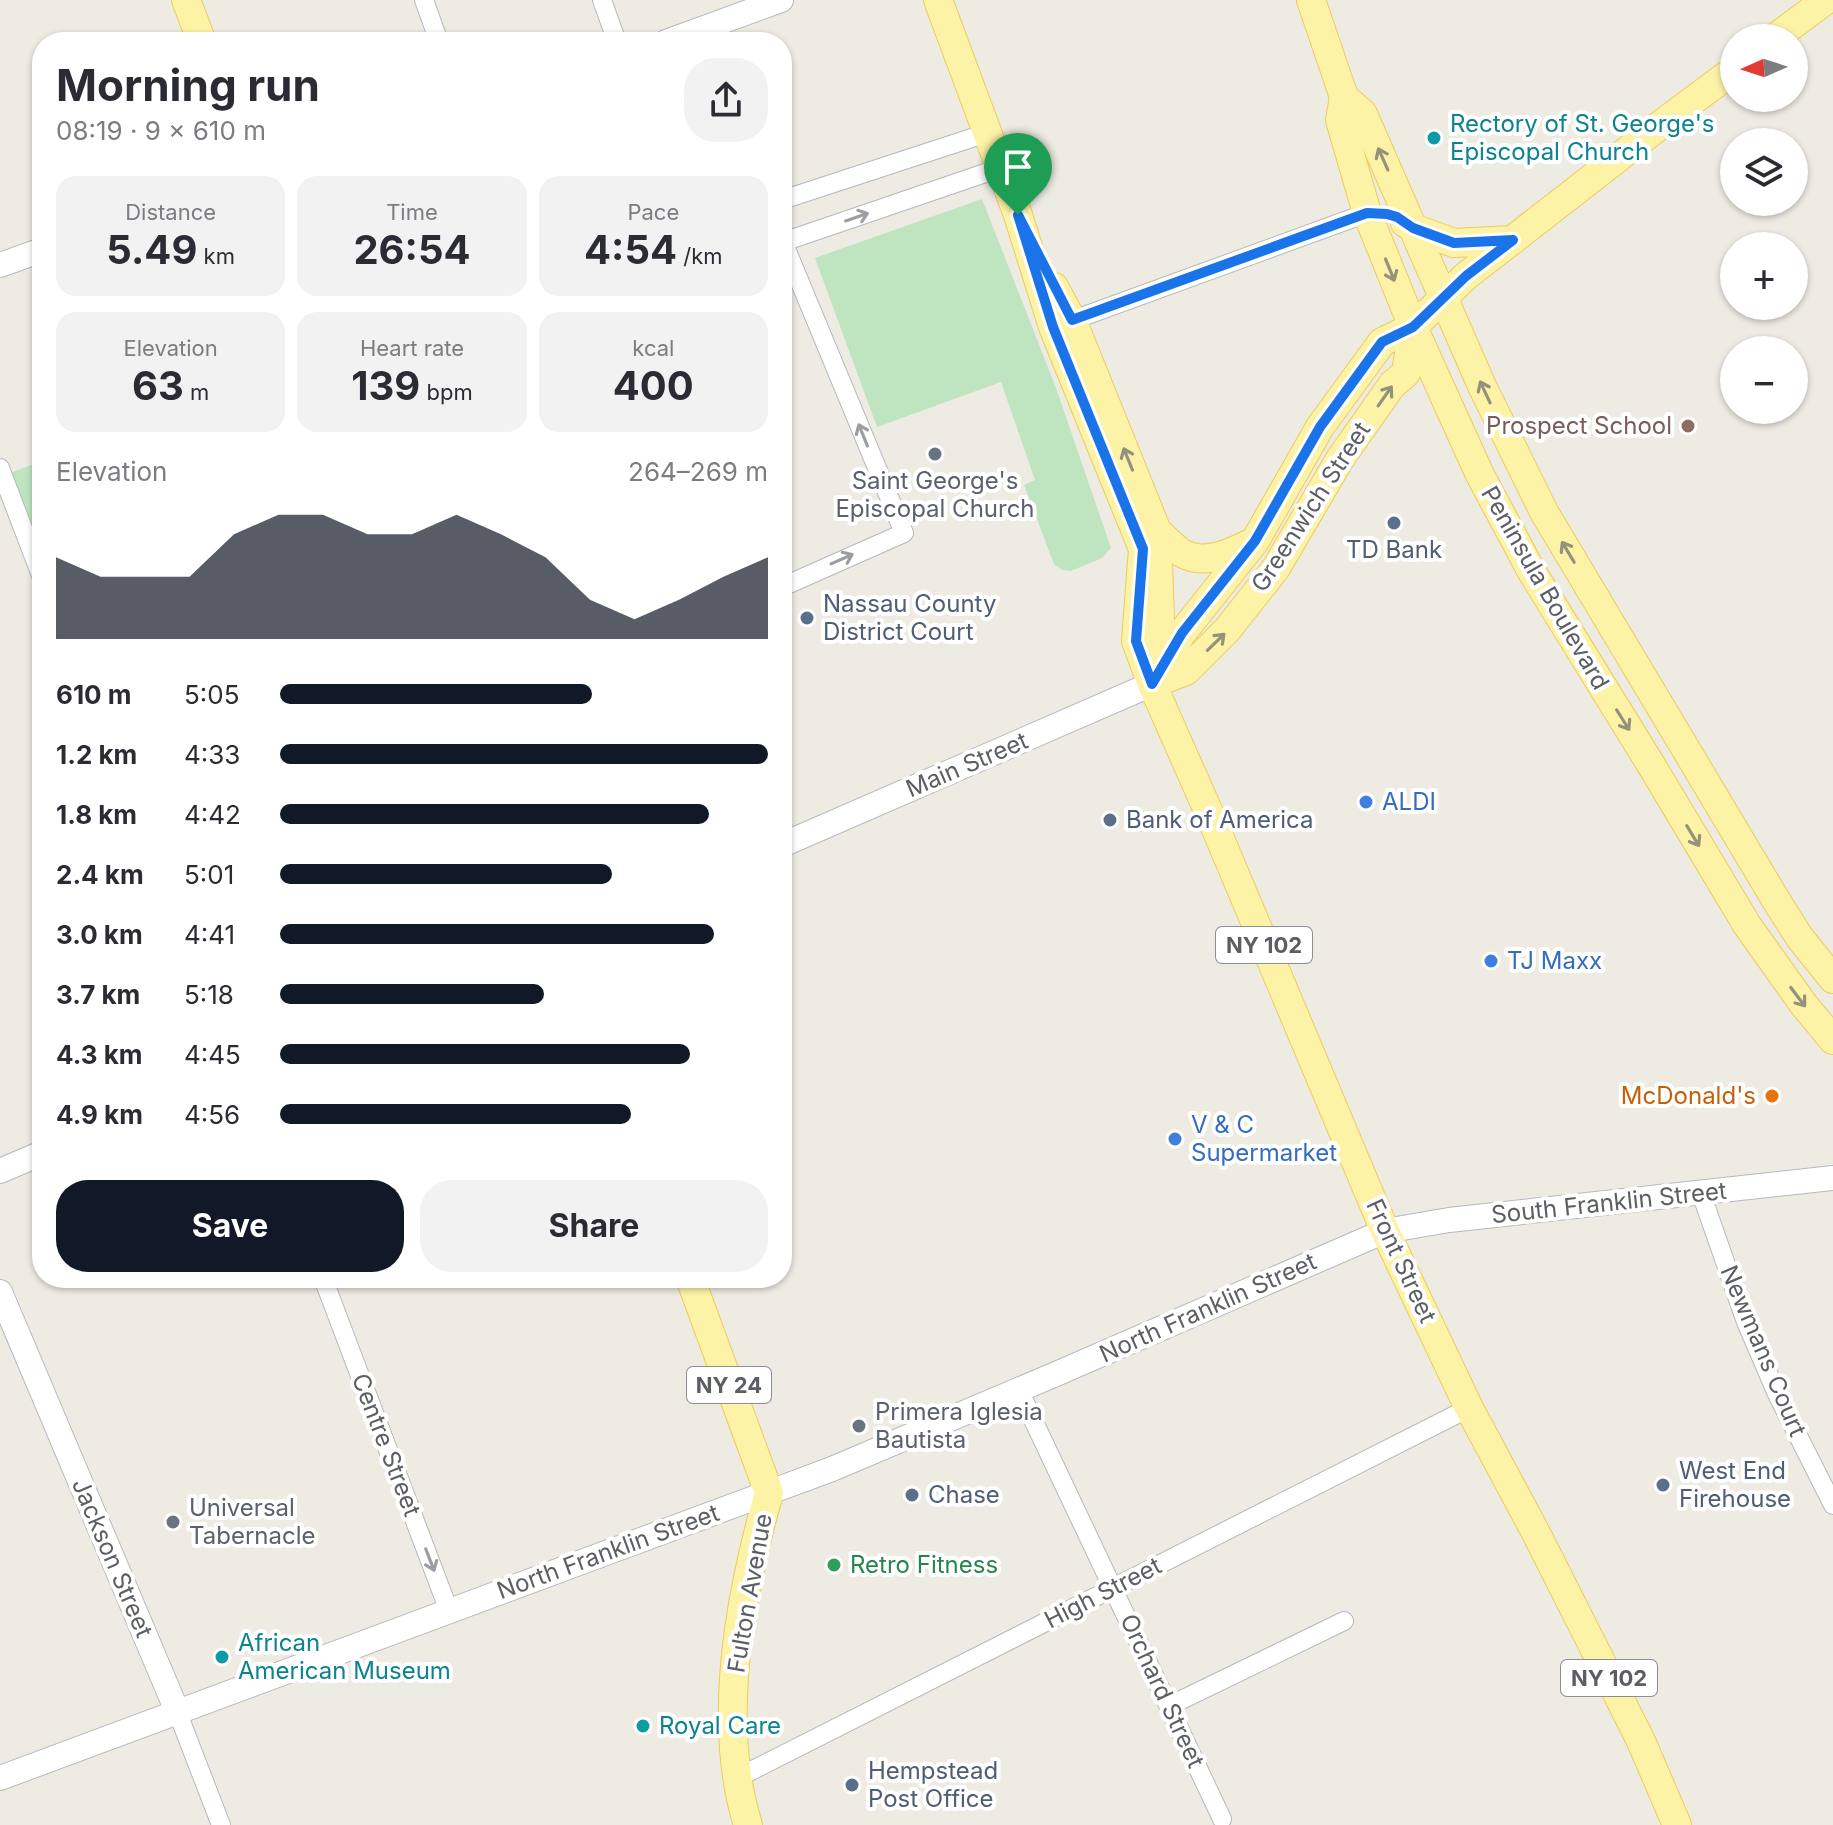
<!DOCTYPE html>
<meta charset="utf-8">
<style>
:root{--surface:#fff;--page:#f2f2f3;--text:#2b2b33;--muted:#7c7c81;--accent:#111827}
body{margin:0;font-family:Inter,sans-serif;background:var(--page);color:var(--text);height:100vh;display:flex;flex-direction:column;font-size:30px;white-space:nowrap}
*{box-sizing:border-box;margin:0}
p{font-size:26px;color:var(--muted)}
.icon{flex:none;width:44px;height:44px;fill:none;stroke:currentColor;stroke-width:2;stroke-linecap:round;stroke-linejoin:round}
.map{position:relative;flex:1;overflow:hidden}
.panel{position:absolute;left:32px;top:32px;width:760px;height:1256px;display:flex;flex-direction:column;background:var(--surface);border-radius:32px;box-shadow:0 2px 6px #0004}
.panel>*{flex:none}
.needle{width:52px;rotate:267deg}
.tools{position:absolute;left:1720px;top:24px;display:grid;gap:16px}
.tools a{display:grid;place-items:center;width:88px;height:88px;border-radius:50%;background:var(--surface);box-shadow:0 2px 6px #0004;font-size:40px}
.pin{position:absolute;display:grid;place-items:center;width:68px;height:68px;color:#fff;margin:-82px -34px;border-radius:50% 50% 50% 0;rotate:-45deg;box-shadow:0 0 8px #0007}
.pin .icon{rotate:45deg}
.round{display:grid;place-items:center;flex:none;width:84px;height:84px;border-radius:32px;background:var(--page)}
.overview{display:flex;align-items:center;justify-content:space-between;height:136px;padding:0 24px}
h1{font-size:44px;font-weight:700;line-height:60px}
.metrics{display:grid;grid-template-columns:repeat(3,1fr);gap:12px;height:136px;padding:8px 24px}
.metrics div{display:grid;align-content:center;border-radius:20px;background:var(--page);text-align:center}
.metrics b{font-size:40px;font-weight:700}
.metrics small{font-size:22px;font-weight:400}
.metrics p{font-size:22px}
.chart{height:224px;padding:16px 24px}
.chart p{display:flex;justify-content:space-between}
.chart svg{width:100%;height:144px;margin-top:8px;fill:var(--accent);opacity:.7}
.button{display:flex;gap:16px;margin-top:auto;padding:16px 24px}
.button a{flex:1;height:92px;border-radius:32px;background:var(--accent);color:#fff;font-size:32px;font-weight:700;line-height:92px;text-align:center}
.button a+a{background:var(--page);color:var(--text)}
ul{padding:0 24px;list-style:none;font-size:26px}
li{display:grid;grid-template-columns:128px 96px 1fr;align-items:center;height:60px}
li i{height:20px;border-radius:10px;background:var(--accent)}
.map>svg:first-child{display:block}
.green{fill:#bfe4c0}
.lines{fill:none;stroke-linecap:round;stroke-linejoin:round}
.street-casing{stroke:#b5b8bc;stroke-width:20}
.secondary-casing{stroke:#b6b9be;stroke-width:26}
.primary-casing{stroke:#eecb5a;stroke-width:30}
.street{stroke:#fff;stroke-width:18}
.secondary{stroke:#fff;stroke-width:24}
.primary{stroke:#fdf3a7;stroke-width:28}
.oneway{stroke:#94927b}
.oneway2{stroke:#9d9ea1}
.route-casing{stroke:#fff;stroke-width:16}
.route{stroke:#1a73e8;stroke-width:10}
.culture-dot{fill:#0f9aa8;stroke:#fff;stroke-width:3}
.education-dot{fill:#8d6e63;stroke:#fff;stroke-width:3}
.worship-dot{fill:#6b7280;stroke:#fff;stroke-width:3}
.service-dot{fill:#5c6f8a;stroke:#fff;stroke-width:3}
.shop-dot{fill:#3f7fe0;stroke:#fff;stroke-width:3}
.food-dot{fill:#e8710a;stroke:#fff;stroke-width:3}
.leisure-dot{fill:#2e9e5b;stroke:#fff;stroke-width:3}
.labels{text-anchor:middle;stroke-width:8;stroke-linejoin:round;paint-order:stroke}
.shield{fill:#fff;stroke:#8c8e92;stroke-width:2}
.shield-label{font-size:22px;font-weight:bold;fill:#5b5e63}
.culture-label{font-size:24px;fill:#0d838f;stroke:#fff;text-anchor:start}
.education-label{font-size:24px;fill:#785e54;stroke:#fff;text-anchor:end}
.worship-label{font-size:24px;fill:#5b616d;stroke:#fff;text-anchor:start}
.street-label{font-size:24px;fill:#5b5e63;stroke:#fff}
.service-label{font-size:24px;fill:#4e5e75;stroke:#fff;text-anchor:start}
.shop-label{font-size:24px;fill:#366cbe;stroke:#fff;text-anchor:start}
.food-label{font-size:24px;fill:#c56008;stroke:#fff;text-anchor:end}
.leisure-label{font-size:24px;fill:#27864d;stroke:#fff;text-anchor:start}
</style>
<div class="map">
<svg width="1833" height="1825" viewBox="0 0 1833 1825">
<rect width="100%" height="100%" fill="#edebe2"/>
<!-- green -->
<path class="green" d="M982 199 1056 388 1111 548 1102 558 1071 571 1062 570 1054 564 1024 485 1035 480 1001 382 877 427 815 258Z
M42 461V578L2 476Z"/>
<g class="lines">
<!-- street casing -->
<g class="street-casing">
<path id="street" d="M424 0 439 42
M602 0 617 42
M782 200 987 133
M782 239 904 533 782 587
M783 242 1000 168
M1065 323 1367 213
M0 468 42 578
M1701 1193 1746 1322 1777 1394 1833 1505
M323 1278 449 1611
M1019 1390 1222 1819
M1169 1706 1344 1621
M177 1711 221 1825
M737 1778 1469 1408"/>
</g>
<!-- secondary casing -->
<g class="secondary-casing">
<path id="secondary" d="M666 42 781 0
M0 265 42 250
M782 845 1152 684
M0 1171 42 1153
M0 1292 177 1711
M0 1778 832 1469 1056 1374 1385 1231 1449 1220 1833 1178"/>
</g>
<!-- primary casing -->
<g class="primary-casing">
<path id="primary" d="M186 0 202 42
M938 0 1018 215 1053 327 1143 549 1136 641 1152 684 1210 815 1385 1231 1469 1408 1536 1533 1641 1741 1677 1825
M1311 0 1344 97 1340 120 1367 213 1413 327 1480 475 1532 572 1653 768 1747 925 1804 1005 1833 1040
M1775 38 1826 0
M1344 97 1363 114 1482 386 1544 512 1779 905 1800 938 1833 979
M1405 223 1413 228 1454 243 1513 240
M1054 287 1072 320 1157 531 1160 621 1154 672
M1157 531C1165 538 1173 547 1182 553 1204 566 1231 553 1251 543
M1152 684 1182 633 1255 541 1320 427 1382 342 1413 327 1466 276 1668 119 1734 70
M1152 684 1186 671 1227 630 1276 568 1340 459 1392 385 1406 373 1413 327
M690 1278 769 1493C740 1594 716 1723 748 1825"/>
</g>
<!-- street -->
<use href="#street" class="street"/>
<!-- secondary -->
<use href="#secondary" class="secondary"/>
<!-- primary -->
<use href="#primary" class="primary"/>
</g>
<!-- one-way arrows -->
<defs><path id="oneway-shaft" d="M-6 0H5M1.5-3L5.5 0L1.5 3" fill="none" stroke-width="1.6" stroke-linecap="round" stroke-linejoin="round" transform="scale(2)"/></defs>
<g class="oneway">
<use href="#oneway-shaft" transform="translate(1383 159) rotate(-114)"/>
<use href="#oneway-shaft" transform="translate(1390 270) rotate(68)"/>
<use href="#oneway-shaft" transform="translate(1485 392) rotate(-115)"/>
<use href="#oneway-shaft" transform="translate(1385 396) rotate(-55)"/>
<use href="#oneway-shaft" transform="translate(1128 459) rotate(-112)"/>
<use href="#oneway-shaft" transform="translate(1568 552) rotate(-121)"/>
<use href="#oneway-shaft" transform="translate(1216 642) rotate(-44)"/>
<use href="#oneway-shaft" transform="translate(1623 720) rotate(58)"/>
<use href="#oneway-shaft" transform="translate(1693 836) rotate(59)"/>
<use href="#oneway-shaft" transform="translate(1798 997) rotate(53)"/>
</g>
<g class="oneway2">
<use href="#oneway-shaft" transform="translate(857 217) rotate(-19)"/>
<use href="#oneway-shaft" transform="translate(863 435) rotate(-112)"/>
<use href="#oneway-shaft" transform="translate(842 559) rotate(-24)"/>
<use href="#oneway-shaft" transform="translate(430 1560) rotate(69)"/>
</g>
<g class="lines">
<!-- route casing -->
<g class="route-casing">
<path id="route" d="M1367 213 1387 214 1397 217 1413 228 1454 243 1513 240 1466 276 1413 327 1382 342 1320 427 1255 541 1182 633 1152 684 1136 641 1143 549 1053 327 1018 215 1072 320Z"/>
</g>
<!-- route -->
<use href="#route" class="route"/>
</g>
<!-- markers -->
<g class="culture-dot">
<circle cx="1434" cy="138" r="8"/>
<circle cx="222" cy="1657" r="8"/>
<circle cx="643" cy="1726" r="8"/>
</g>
<circle class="education-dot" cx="1688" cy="426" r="8"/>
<g class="worship-dot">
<circle cx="935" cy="454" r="8"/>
<circle cx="859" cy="1426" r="8"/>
<circle cx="173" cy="1522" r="8"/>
</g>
<g class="service-dot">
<circle cx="1394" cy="523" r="8"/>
<circle cx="807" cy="618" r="8"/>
<circle cx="1110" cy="820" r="8"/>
<circle cx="1663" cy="1485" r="8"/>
<circle cx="912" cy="1495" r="8"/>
<circle cx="852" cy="1785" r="8"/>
</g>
<g class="shop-dot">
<circle cx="1366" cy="802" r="8"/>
<circle cx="1491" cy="961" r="8"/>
<circle cx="1175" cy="1139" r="8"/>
</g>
<circle class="food-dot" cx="1772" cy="1096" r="8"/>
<circle class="leisure-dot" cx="834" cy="1565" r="8"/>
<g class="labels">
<!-- shield labels -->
<g class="shield">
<rect x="1216" y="927" width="96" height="36" rx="6"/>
<rect x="687" y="1367" width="84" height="36" rx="6"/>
<rect x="1561" y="1660" width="96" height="36" rx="6"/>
</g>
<g class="shield-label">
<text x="1264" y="953">NY 102</text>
<text x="729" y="1393">NY 24</text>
<text x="1609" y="1686">NY 102</text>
</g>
<!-- culture labels -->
<g class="culture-label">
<text x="1450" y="132">Rectory of St. George's<tspan x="1450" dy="28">Episcopal Church</tspan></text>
<text x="238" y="1651">African<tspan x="238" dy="28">American Museum</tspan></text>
<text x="659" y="1734">Royal Care</text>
</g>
<!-- education labels -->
<g class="education-label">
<text x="1672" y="434">Prospect School</text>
</g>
<!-- worship labels -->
<g class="worship-label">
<text x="935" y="489" text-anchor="middle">Saint George's<tspan x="935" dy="28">Episcopal Church</tspan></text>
<text x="875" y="1420">Primera Iglesia<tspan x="875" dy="28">Bautista</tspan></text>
<text x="189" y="1516">Universal<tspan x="189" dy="28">Tabernacle</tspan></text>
</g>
<!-- street labels -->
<g class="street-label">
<text transform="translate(1311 507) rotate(-57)" y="8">Greenwich Street</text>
<text transform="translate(1545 588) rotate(60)" y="8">Peninsula Boulevard</text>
<text transform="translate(967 765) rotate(-23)" y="8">Main Street</text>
<text transform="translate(1609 1203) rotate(-6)" y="8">South Franklin Street</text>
<text transform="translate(1401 1261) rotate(65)" y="8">Front Street</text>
<text transform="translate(1208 1308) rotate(-24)" y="8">North Franklin Street</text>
<text transform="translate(1763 1351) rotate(67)" y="8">Newmans Court</text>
<text transform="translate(386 1445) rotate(69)" y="8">Centre Street</text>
<text transform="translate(608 1552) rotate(-20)" y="8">North Franklin Street</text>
<text transform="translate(112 1558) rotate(67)" y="8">Jackson Street</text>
<text transform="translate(750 1593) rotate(-80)" y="8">Fulton Avenue</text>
<text transform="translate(1103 1593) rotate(-27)" y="8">High Street</text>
<text transform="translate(1162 1691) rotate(65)" y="8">Orchard Street</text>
</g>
<!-- service labels -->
<g class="service-label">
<text x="1394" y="558" text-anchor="middle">TD Bank</text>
<text x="823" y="612">Nassau County<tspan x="823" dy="28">District Court</tspan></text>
<text x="1126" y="828">Bank of America</text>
<text x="1679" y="1479">West End<tspan x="1679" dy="28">Firehouse</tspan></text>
<text x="928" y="1503">Chase</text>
<text x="868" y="1779">Hempstead<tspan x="868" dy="28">Post Office</tspan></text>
</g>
<!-- shop labels -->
<g class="shop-label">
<text x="1382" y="810">ALDI</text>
<text x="1507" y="969">TJ Maxx</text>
<text x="1191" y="1133">V &amp; C<tspan x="1191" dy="28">Supermarket</tspan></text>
</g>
<!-- food labels -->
<g class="food-label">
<text x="1756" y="1104">McDonald's</text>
</g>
<!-- leisure labels -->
<g class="leisure-label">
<text x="850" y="1573">Retro Fitness</text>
</g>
</g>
</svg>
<div class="tools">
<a><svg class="needle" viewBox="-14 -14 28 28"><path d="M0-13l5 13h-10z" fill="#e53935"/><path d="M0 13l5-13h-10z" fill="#7c7c81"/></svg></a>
<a><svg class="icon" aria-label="layers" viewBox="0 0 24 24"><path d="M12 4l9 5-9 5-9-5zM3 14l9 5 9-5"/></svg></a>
<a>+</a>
<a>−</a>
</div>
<div class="pin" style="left:1018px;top:215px;background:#1e9e55"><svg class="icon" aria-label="arrive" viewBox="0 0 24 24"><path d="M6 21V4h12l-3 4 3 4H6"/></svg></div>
<section class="panel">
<div class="overview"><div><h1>Morning run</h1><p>08:19 · 9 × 610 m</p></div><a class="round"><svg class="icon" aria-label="share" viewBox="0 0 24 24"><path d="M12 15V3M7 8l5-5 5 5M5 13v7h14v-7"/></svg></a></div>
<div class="metrics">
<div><p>Distance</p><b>5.49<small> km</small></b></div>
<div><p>Time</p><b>26:54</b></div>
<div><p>Pace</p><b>4:54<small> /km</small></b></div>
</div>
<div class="metrics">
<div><p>Elevation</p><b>63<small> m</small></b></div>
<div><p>Heart rate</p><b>139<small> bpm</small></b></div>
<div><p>kcal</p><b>400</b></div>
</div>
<div class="chart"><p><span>Elevation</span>264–269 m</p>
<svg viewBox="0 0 160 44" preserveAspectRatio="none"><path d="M0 44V19L10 25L20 25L30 25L40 12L50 6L60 6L70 12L80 12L90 6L100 12L110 19L120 32L130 38L140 32L150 25L160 19V44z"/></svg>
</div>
<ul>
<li><b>610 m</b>5:05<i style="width:64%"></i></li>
<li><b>1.2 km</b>4:33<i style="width:100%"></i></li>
<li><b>1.8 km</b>4:42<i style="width:88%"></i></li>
<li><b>2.4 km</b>5:01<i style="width:68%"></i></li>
<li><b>3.0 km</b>4:41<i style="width:89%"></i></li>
<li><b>3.7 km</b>5:18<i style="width:54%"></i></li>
<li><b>4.3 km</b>4:45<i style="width:84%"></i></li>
<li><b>4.9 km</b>4:56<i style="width:72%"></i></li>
</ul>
<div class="button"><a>Save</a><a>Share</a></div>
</section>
</div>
